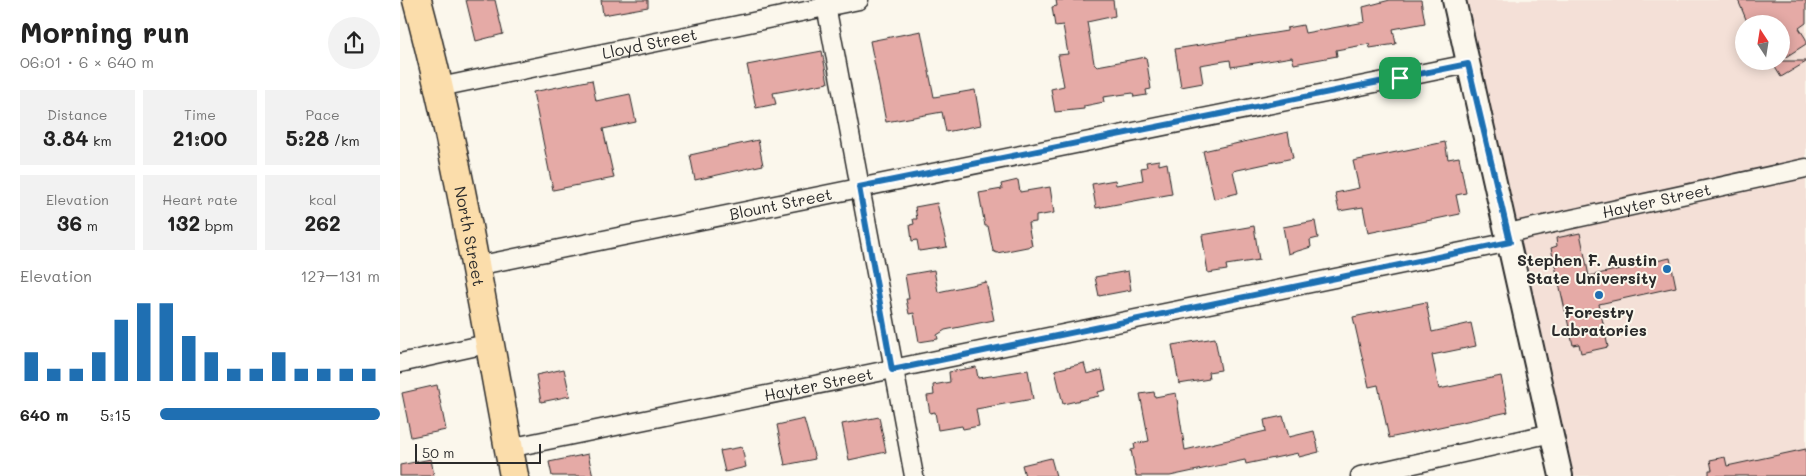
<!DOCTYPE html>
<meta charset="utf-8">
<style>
:root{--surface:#fff;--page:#f2f2f2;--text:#222;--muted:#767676;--accent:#1f6fb2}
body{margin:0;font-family:Mali,sans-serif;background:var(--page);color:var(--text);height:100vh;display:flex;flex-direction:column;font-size:19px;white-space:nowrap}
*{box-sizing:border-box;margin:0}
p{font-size:16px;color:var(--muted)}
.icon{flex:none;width:28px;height:28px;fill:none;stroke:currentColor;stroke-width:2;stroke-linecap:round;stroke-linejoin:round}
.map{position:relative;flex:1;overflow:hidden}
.drawer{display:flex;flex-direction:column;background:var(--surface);width:400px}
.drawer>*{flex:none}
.needle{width:32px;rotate:348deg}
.buttons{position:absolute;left:1335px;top:15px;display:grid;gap:10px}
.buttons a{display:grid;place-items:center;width:55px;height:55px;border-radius:50%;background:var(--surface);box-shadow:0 2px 12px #0003;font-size:25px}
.scale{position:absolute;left:15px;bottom:12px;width:126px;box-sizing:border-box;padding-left:5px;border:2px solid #2b2b2b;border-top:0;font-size:14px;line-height:18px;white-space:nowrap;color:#2b2b2b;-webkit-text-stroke:4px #fbf7ec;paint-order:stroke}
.pin{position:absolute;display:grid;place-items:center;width:42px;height:42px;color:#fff;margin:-21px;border-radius:10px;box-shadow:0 2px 8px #0006}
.round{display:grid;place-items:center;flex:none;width:52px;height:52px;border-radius:26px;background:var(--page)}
.head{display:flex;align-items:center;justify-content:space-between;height:85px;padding:0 20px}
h1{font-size:28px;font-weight:800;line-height:38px}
.figures{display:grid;grid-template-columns:repeat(3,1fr);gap:8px;height:85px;padding:5px 20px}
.figures div{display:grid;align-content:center;border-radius:0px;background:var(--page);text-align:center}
.figures b{font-size:21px;font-weight:800}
.figures small{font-size:14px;font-weight:400}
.figures p{font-size:14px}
.chart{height:140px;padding:10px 20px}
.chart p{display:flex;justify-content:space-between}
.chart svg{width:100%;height:90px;margin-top:5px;stroke:var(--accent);stroke-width:6}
ul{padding:0 20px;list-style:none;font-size:16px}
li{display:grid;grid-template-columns:80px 60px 1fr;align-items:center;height:38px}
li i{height:12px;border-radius:6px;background:var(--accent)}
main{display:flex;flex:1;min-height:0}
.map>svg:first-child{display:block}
.built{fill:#f4e0d7;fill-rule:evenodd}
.building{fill:#e5aaa6;stroke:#2b2b2b}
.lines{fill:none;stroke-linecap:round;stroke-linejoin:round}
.minor-casing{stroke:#2b2b2b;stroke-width:21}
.tertiary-casing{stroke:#2b2b2b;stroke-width:26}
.primary-casing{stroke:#2b2b2b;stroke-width:31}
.minor{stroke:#fbf7ec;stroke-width:18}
.tertiary{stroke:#fbf7ec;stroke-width:22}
.primary{stroke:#fbddab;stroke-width:28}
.route-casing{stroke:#fff;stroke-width:10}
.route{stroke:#1f6fb2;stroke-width:6}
.poi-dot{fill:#1f6fb2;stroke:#fbf7ec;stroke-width:2}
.labels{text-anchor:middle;stroke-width:4;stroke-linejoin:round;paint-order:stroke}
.street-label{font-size:16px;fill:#2b2b2b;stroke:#fbf7ec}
.poi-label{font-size:16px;font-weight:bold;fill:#2b2b2b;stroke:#fbf7ec;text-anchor:end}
</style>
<main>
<section class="drawer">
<div class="head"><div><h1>Morning run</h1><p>06:01 · 6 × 640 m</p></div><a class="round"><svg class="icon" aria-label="share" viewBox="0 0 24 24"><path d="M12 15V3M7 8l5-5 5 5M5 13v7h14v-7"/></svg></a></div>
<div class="figures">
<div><p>Distance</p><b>3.84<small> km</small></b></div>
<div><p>Time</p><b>21:00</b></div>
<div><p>Pace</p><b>5:28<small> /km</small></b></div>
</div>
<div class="figures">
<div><p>Elevation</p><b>36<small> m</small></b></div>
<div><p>Heart rate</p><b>132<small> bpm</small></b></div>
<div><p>kcal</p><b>262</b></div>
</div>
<div class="chart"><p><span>Elevation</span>127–131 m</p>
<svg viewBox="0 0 160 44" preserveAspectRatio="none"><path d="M5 44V30M15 44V38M25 44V38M35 44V30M45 44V14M55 44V6M65 44V6M75 44V22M85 44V30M95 44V38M105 44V38M115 44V30M125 44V38M135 44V38M145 44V38M155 44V38"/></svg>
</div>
<ul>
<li><b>640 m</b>5:15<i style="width:100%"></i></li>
</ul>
</section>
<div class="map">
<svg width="1406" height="476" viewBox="0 0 1406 476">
<rect width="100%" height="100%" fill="#fbf7ec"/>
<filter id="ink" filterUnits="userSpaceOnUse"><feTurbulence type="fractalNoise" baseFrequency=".02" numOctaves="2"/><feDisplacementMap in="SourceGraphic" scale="10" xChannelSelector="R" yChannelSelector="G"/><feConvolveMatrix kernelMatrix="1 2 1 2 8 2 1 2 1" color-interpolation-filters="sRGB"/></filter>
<g filter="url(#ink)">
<!-- built -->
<path class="built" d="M1067 0H1406V476H1174ZM1344 24H1381V61H1344Z"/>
<!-- building -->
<path class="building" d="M66 0H95L103 34 76 41Z
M201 0H248V7L203 15Z
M656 0H713L715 16 687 22 694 63 697 66 746 57 751 89 746 90 747 95 734 97 733 93 703 97 704 102 684 106V109L655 112 651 89 664 86 658 55 668 54 663 25 655 26 652 7 657 6Z
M990 0H1021L1025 23 993 29 996 44 970 48 969 44 936 50 937 56 894 64 892 57 831 67 830 60 800 65 803 83 781 87 775 49 887 31V28L903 25 905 33 965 22 963 7Z
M1338 0H1406V23L1399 28 1406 39V44L1381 60V24H1348Z
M521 31 534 97 575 90 581 125 546 132 542 112 486 122 470 41Z
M422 51 428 83 373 93 376 104 356 108 347 65Z
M1371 61H1406V62L1381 77Z
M192 80 196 101 230 94 236 122 203 129 214 178 153 190 133 92Z
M888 132 893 158 833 171 838 193 814 199 803 151Z
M358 140 363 165 295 180 290 155Z
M1045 142 1048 159 1059 157 1066 193 1056 195 1060 214 968 233 963 207 939 211 935 193 959 188 953 161Z
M759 160V165L767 163 772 194 696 208 692 184 715 180 716 185 743 180 741 168 747 167 746 162Z
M618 180 620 192 650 187 654 213 636 216V222L628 223 632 246 597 253 593 251 588 226H585L579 193 602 189 601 184Z
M537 203 547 247 519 251 517 240 512 241 510 225 514 224 513 219H517L515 207Z
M915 221 918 238 910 240 911 247 888 254 883 227Z
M854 226 859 260 826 265 827 270 808 273 802 235Z
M1180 233 1189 276 1270 258 1276 287 1199 304 1208 347 1181 353 1179 344 1173 345 1151 248 1157 246 1156 238Z
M534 270 538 292 586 282 594 320 545 330 537 335 538 339 519 342 514 313 509 314 506 299H509L505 275Z
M728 271 731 290 699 296 695 277Z
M1026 302 1032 332 1071 323 1076 346 1032 355 1039 389 1101 376 1108 412 989 438 978 385 969 387 953 317Z
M815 338 821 370 808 372 809 379 779 384 772 345Z
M684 363 687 374 702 370 706 390 698 392 699 396 663 404 655 370Z
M576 367 578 378 628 370 633 399 576 409 579 426 563 429 562 426 538 430 535 412 530 413 527 396 534 395 533 385 550 382 549 372Z
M164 369 170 396 141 402 136 375Z
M37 385 46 430 11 437 2 393Z
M754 392 755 397 776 393 785 450 866 431 864 420 883 416 889 437 914 431 919 452 899 457 898 453 846 464 845 460 770 476H736L731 450 735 449 734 444 749 441 740 394Z
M479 417 486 452 449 460 442 424Z
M404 419 415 459 385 465 377 425Z
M342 447 346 467 325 472 320 451Z
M1406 449V476H1309V470H1312L1310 460 1325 457 1327 466Z
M188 454 193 476H152L149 462Z
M651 458 656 476H625L622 465Z
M31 459 34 476H0V465Z"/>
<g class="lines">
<!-- minor casing -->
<g class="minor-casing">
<g id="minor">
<path d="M425 0 514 476"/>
<path id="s1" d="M40 87 459 0"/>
<path id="s2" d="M1108 233 1406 168"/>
<path id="s3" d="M76 266 1068 64"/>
<path d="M0 363 91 343"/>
<path id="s4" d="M109 448 1110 242"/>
<path d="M960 476 1152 433"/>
</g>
</g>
<!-- tertiary casing -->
<g class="tertiary-casing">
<path id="tertiary" d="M1054 0 1161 476"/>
</g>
<!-- primary casing -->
<g class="primary-casing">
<g id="primary">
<path id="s5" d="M17 0C59 157 84 317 114 476"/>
</g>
</g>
<!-- minor -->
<use href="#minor" class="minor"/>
<!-- tertiary -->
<use href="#tertiary" class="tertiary"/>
<!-- primary -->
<use href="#primary" class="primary"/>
</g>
</g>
<g class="lines" filter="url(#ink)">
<!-- route casing -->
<g class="route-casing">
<path id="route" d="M1068 64 1110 242 492 370 459 187Z"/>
</g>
<!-- route -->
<use href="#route" class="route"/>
</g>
<!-- markers -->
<g class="poi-dot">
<circle cx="1267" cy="269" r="5"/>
<circle cx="1199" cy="295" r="5"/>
</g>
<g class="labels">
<!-- street labels -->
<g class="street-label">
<text dy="6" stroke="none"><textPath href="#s1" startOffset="214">Lloyd Street</textPath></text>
<text dy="6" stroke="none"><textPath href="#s2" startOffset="152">Hayter Street</textPath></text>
<text dy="6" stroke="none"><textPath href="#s3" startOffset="311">Blount Street</textPath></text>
<text dy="6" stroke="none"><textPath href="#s5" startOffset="242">North Street</textPath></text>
<text dy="6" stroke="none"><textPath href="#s4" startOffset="316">Hayter Street</textPath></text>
</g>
<!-- poi labels -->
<g class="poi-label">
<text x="1257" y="266">Stephen F. Austin<tspan x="1257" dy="18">State University</tspan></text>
<text x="1199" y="318" text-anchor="middle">Forestry<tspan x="1199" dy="18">Labratories</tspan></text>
</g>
</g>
</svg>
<div class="buttons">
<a><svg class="needle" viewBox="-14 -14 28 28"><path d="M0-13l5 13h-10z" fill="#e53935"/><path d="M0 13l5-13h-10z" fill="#767676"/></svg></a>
</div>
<div class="scale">50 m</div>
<div class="pin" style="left:1000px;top:78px;background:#1e9e55"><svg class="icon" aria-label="arrive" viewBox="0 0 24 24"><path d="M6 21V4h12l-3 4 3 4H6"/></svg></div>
</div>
</main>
